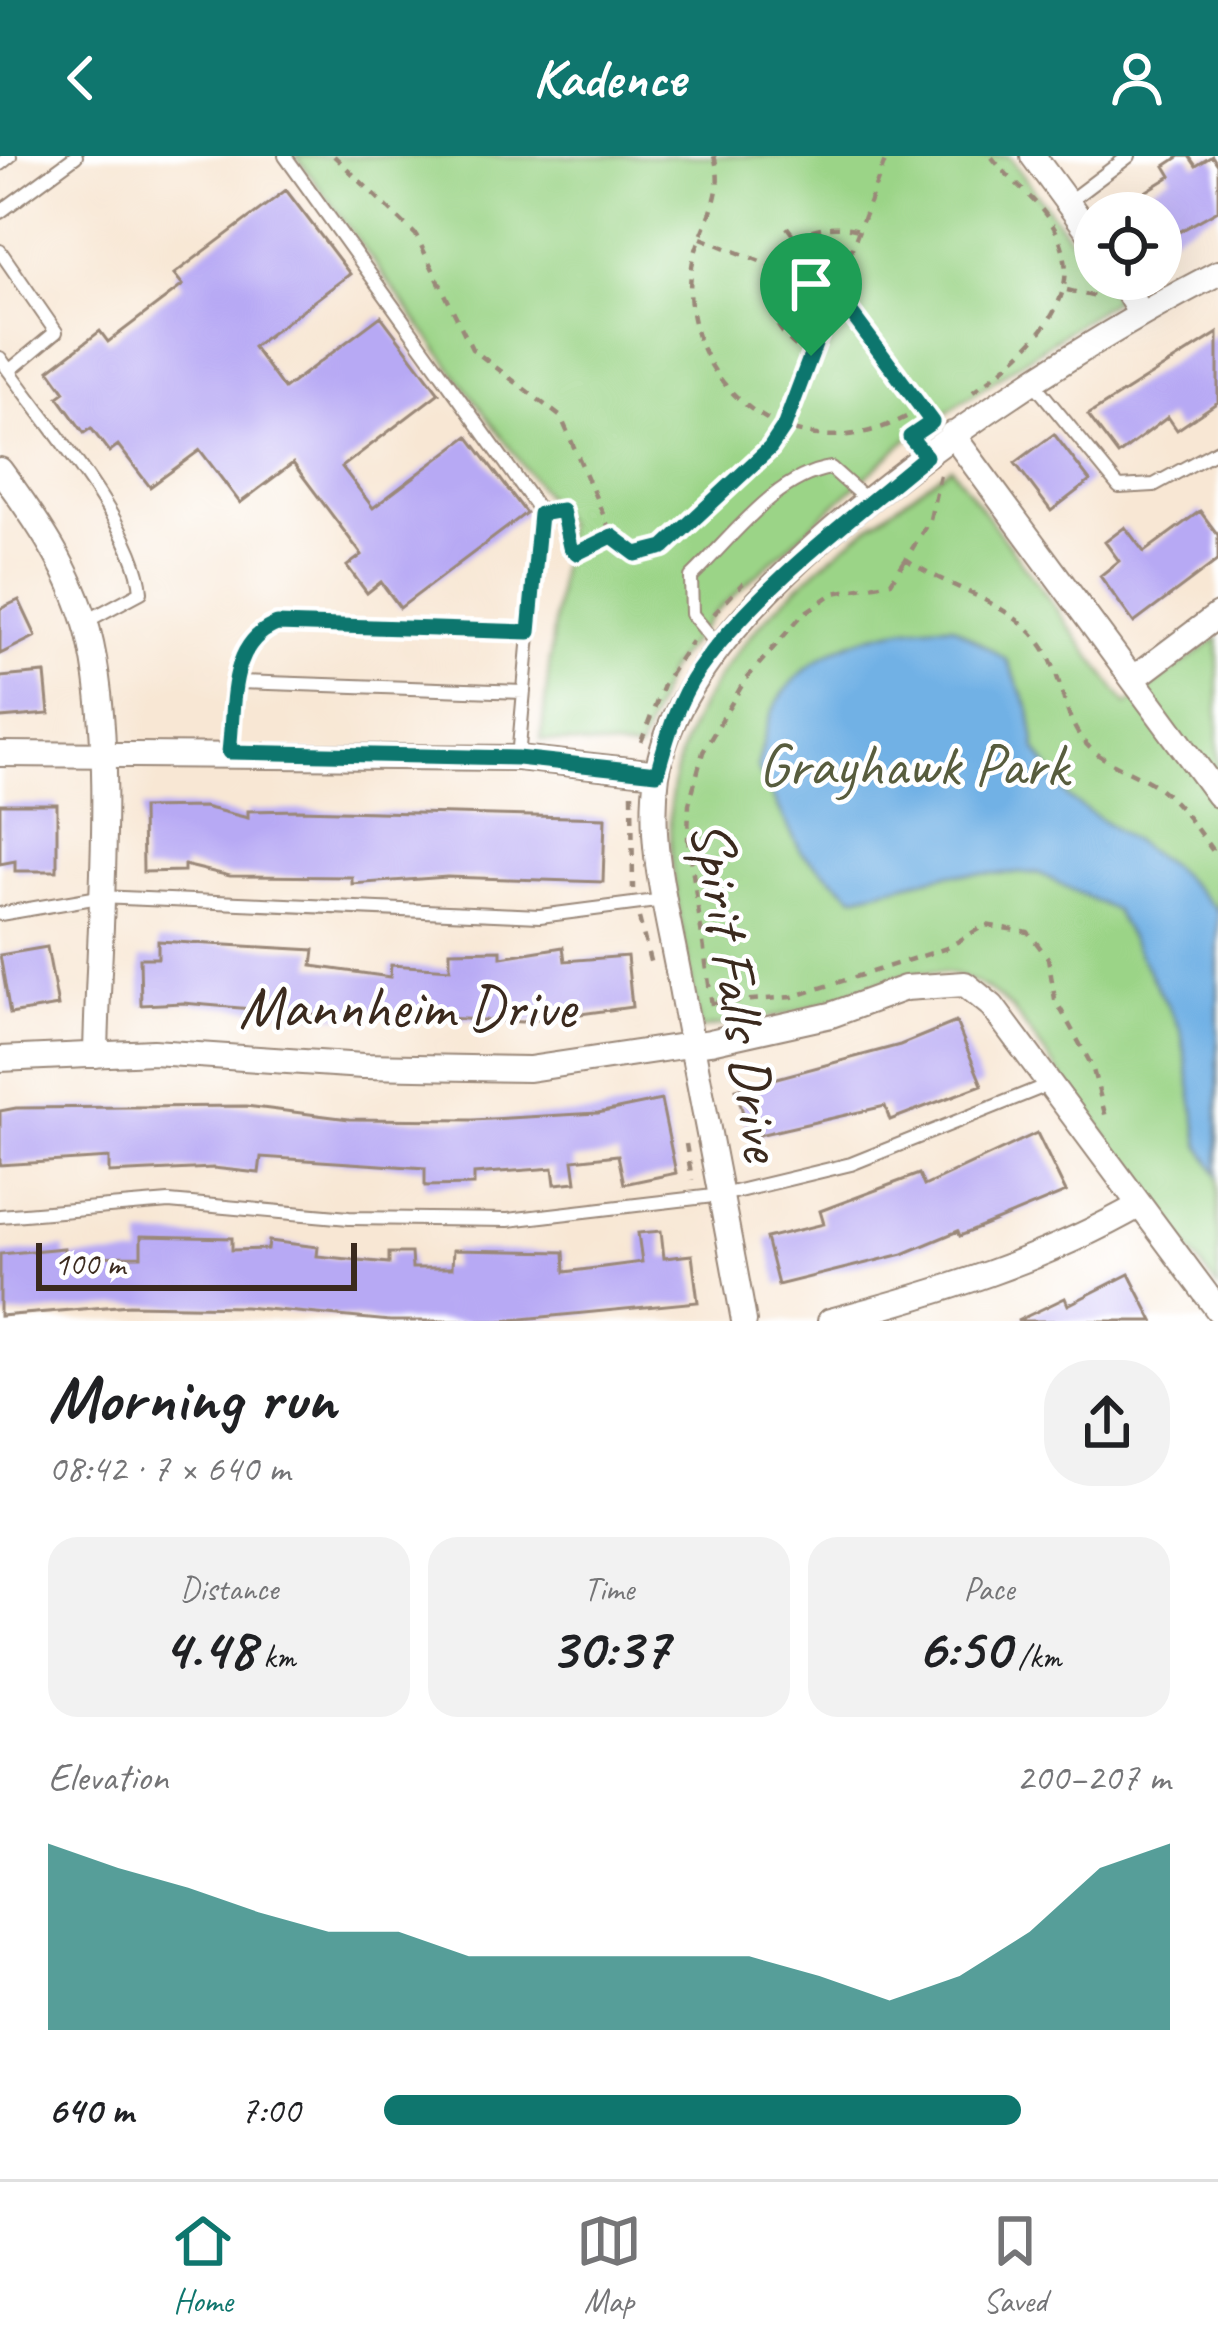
<!DOCTYPE html>
<meta charset="utf-8">
<style>
:root{--surface:#fff;--page:#f2f2f2;--text:#202124;--muted:#757577;--line:#e0e0e0;--accent:#0f766e}
body{margin:0;font-family:Caveat,sans-serif;background:var(--page);color:var(--text);height:100vh;display:flex;flex-direction:column;font-size:45px;white-space:nowrap}
*{box-sizing:border-box;margin:0}
p{font-size:39px;color:var(--muted)}
.icon{flex:none;width:66px;height:66px;fill:none;stroke:currentColor;stroke-width:2;stroke-linecap:round;stroke-linejoin:round}
.map{position:relative;height:1165px;overflow:hidden}
.drawer{display:flex;flex-direction:column;background:var(--surface);flex:1}
.drawer>*{flex:none}
.tools{position:absolute;left:1074px;top:36px;display:grid;gap:24px}
.tools a{display:grid;place-items:center;width:108px;height:108px;border-radius:50%;background:var(--surface);box-shadow:0 12px 48px #0002;font-size:60px}
.scale{position:absolute;left:36px;bottom:30px;width:321px;box-sizing:border-box;padding-left:12px;border:6px solid #3b2a1e;border-top:0;font-size:33px;line-height:42px;white-space:nowrap;color:#3b2a1e;-webkit-text-stroke:9px #fff;paint-order:stroke}
.pin{position:absolute;display:grid;place-items:center;width:102px;height:102px;color:#fff;margin:-123px -51px;border-radius:50% 50% 50% 0;rotate:-45deg;box-shadow:0 0 12px #0007}
.pin .icon{rotate:45deg}
.round{display:grid;place-items:center;flex:none;width:126px;height:126px;border-radius:48px;background:var(--page)}
.summary{display:flex;align-items:center;justify-content:space-between;height:204px;padding:0 48px}
h1{font-size:66px;font-weight:800;line-height:90px}
.stats{display:grid;grid-template-columns:repeat(3,1fr);gap:18px;height:204px;padding:12px 48px}
.stats div{display:grid;align-content:center;border-radius:30px;background:var(--page);text-align:center}
.stats b{font-size:60px;font-weight:800}
.stats small{font-size:33px;font-weight:400}
.stats p{font-size:33px}
.chart{height:336px;padding:24px 48px}
.chart p{display:flex;justify-content:space-between}
.chart svg{width:100%;height:216px;margin-top:12px;fill:var(--accent);opacity:.7}
ul{padding:0 48px;list-style:none;font-size:39px}
li{display:grid;grid-template-columns:192px 144px 1fr;align-items:center;height:90px}
li i{height:30px;border-radius:15px;background:var(--accent)}
header{display:flex;justify-content:space-between;align-items:center;height:156px;padding:0 48px;background:var(--accent);color:#fff;font-size:54px;font-weight:800}
.dock{display:flex;justify-content:space-around;align-items:center;height:168px;border-top:3px solid var(--line);background:var(--surface);font-size:33px;color:var(--muted)}
.dock a{display:grid;justify-items:center;gap:6px}
.dock .on{color:var(--accent)}
.map>svg:first-child{display:block}
.green{fill:#9bd487;stroke:#6b7f52;stroke-width:3}
.water{fill:#71b1e5;stroke:#566e82;stroke-width:3}
.building{fill:#b7a9f4}
.lines{fill:none;stroke-linecap:round;stroke-linejoin:round}
.service-casing{stroke:#9a8879;stroke-width:16}
.minor-casing{stroke:#9a8879;stroke-width:28}
.path{stroke:#9a8879;stroke-width:4.5;stroke-dasharray:9 9;stroke-linecap:butt}
.service{stroke:#fff;stroke-width:12}
.minor{stroke:#fff;stroke-width:24}
.route-casing{stroke:#fff;stroke-width:24}
.route{stroke:#0f766e;stroke-width:15}
.labels{text-anchor:middle;stroke-width:9;stroke-linejoin:round;paint-order:stroke}
.park-label{font-size:60px;fill:#585d3e;stroke:#fff}
.street-label{font-size:60px;fill:#3b2a1e;stroke:#fff}
</style>
<header><svg class="icon" aria-label="back" viewBox="0 0 24 24"><path d="M15 5l-7 7 7 7"/></svg>Kadence<svg class="icon" aria-label="person" viewBox="0 0 24 24"><circle cx="12" cy="8" r="4"/><path d="M4 21q1-7 8-7t8 7"/></svg></header>
<div class="map">
<svg width="1218" height="1165" viewBox="0 0 1218 1165">
<rect width="100%" height="100%" fill="#fff"/>
<filter id="ink" filterUnits="userSpaceOnUse"><feTurbulence type="fractalNoise" baseFrequency=".00833" numOctaves="2"/><feDisplacementMap in="SourceGraphic" scale="24" xChannelSelector="R" yChannelSelector="G"/><feConvolveMatrix kernelMatrix="1 2 1 2 8 2 1 2 1" color-interpolation-filters="sRGB"/></filter>
<filter id="wash" filterUnits="userSpaceOnUse"><feTurbulence type="fractalNoise" baseFrequency=".004" numOctaves="4" result="noise"/><feDisplacementMap in="SourceGraphic" scale="48" xChannelSelector="R" yChannelSelector="G"/><feGaussianBlur stdDeviation="2.7" result="paint"/><feColorMatrix in="noise" values="0 0 0 0 0 0 0 0 0 0 0 0 0 0 0 0 0 1.4 0 .05"/><feComposite in="paint" operator="in"/></filter>
<g filter="url(#wash)">
<rect width="100%" height="100%" fill="#f8e7d4"/>
<!-- green -->
<path class="green" d="M296 0H1009L1115 143 910 281 713 458 668 515 639 595 541 584 565 367Z
M951 311 1127 549 1218 482V1133L1013 854C942 783 883 829 801 854 769 864 733 867 700 873 690 808 672 739 670 673 664 516 836 391 951 311Z"/>
<!-- water -->
<path class="water" d="M952 469 1007 504 1030 554 1036 593 1068 642 1173 712 1218 755V1019L1200 989 1181 874 1115 755 1038 717 948 718 854 740 802 697 757 611C763 592 766 564 777 547 815 486 885 470 952 469Z"/>
<g id="blocks">
<!-- building -->
<path class="building" d="M1180 0H1189L1196 10 1212 0 1218 9V54L1161 86V57H1111L1171 20 1165 10Z
M286 34 350 118 253 191 284 233 381 160 439 237 342 311 373 352 468 280 526 357 400 452 381 426 367 437 347 410 362 399 293 307 240 347 200 294 150 331 118 289 109 296 91 272 84 277 58 241 65 236 49 214 100 175 108 186 183 129 174 118Z
M1218 177V246L1177 274 1168 261 1118 299 1088 259Z
M1054 278 1090 325 1051 355 1015 307Z
M1200 355 1218 379V404L1134 467 1100 420 1119 405 1105 386 1125 371 1144 396Z
M19 444 36 480 0 498V453Z
M45 517 49 558 0 562V521Z
M0 648H57V715H15V705L0 708Z
M204 651 248 662V655L299 654 605 662 603 726 447 721 352 728V721L230 720 184 709V715L143 716 142 652Z
M158 785 314 794 312 810 390 821 391 809 450 813V795L501 794V801L563 791 565 805 627 800 632 851 522 866 369 858 368 863 183 847 141 849 140 802H158Z
M47 791 58 850 10 858 0 799Z
M956 866 982 929 890 964 885 950 750 981 736 933 900 889Z
M661 944 676 1017 624 1028 618 999 573 1004 576 1026 555 1028 553 1012 474 1018V1029L425 1030V1012L261 1001 259 1017 213 1012 109 1017V1002L0 1009V955L16 952 246 950 349 963 473 964 598 957Z
M1037 977 1066 1036 960 1080 958 1075 903 1098 778 1129 766 1082 824 1068 820 1055 919 1018 924 1030Z
M661 1075 664 1102 692 1099 698 1146 501 1165H390L245 1151 129 1149 0 1160V1098L64 1092 65 1101 141 1100V1080L232 1082V1094L268 1093 269 1085 318 1091 317 1100 389 1107V1097H411L412 1112H452L453 1094 564 1096 565 1116 642 1106 638 1077Z
M1129 1118 1153 1165H1017L1065 1142 1068 1149Z"/>
</g>
</g>
<g filter="url(#ink)">
<use href="#blocks" fill-opacity="0" stroke="#9a8879" stroke-width="3"/>
<g class="lines">
<!-- service casing -->
<g class="service-casing">
<path id="service" d="M285 0 540 355 518 602
M0 8 10 0
M1068 46 1129 0
M0 56 76 0
M0 95 56 176 9 215
M0 202C39 259 137 370 141 436L85 466
M1033 226 1119 331 1154 329 1218 294
M719 491 692 458 691 421C730 384 775 320 831 312L869 346
M238 526 524 536
M229 596C235 549 227 488 277 468L529 476
M0 758 99 741 540 760 664 744
M0 1060 169 1046 349 1062 508 1064 722 1039 851 1008 1050 928"/>
</g>
<!-- minor casing -->
<g class="minor-casing">
<path id="minor" d="M1033 0 1095 84
M1120 123 1140 157
M952 278 1218 639
M0 314C36 363 72 415 88 475 118 591 98 776 96 899
M1133 523 1218 459
M0 598 518 602 657 617
M0 903 153 896 363 910 529 913 710 886 831 859 905 832 965 828 992 850 1218 1154
M744 1165C724 1052 701 939 680 826 668 759 647 688 657 619 683 433 1059 198 1218 117
M830 1165C938 1137 1044 1104 1140 1049"/>
</g>
<!-- path -->
<path class="path" d="M334 0 416 79 472 193 561 261 612 379 636 398 665 391 771 292 784 271 828 155
M714 0C727 42 702 66 693 105 679 173 717 244 782 270 830 289 879 279 922 252
M787 71 823 119
M701 82 773 110
M815 135a21 21 0 1 1 42 0a21 21 0 1 1-42 0Z
M843 116 887 0
M1067 134 1096 141
M847 153 932 266
M811 200C732 157 771 51 859 74
M973 236C1029 195 1099 136 1048 62 1032 39 1008 23 991 0
M940 319 930 363 906 403C949 433 1004 443 1038 484 1065 516 1059 560 1088 590 1108 610 1137 616 1159 632 1183 651 1200 678 1218 702
M553 356 562 354 570 391 577 397 612 379
M714 458 743 427
M641 586 664 527 692 485
M632 637 633 733
M639 762 651 809
M713 847 792 841 947 792 985 769 1028 776 1048 802 1055 843 1092 910 1107 965
M712 849 688 683 689 648 703 596 745 524 803 458 834 437 891 426 906 403
M686 988 692 1024"/>
<!-- service -->
<use href="#service" class="service"/>
<!-- minor -->
<use href="#minor" class="minor"/>
</g>
</g>
<g class="lines" filter="url(#ink)">
<!-- route casing -->
<g class="route-casing">
<path id="route" d="M848 153 932 266 910 281 926 300C847 366 758 431 698 515 677 545 667 582 657 617L518 602 229 596C235 549 227 487 277 468L529 476 540 358 562 354 570 391 577 397 612 380 636 398 664 391 770 292 784 271 828 154Z"/>
</g>
<!-- route -->
<use href="#route" class="route"/>
</g>
<g class="labels">
<!-- park labels -->
<g class="park-label">
<text x="913" y="629">Grayhawk Park</text>
</g>
<!-- street labels -->
<g class="street-label">
<text transform="translate(739 834) rotate(81)" y="21">Spirit Falls Drive</text>
<text x="407" y="871">Mannheim Drive</text>
</g>
</g>
</svg>
<div class="tools">
<a><svg class="icon" aria-label="locate" viewBox="0 0 24 24"><circle cx="12" cy="12" r="6"/><path d="M12 2v4M12 18v4M2 12h4M18 12h4"/></svg></a>
</div>
<div class="scale">100 m</div>
<div class="pin" style="left:811px;top:200px;background:#1e9e55"><svg class="icon" aria-label="arrive" viewBox="0 0 24 24"><path d="M6 21V4h12l-3 4 3 4H6"/></svg></div>
</div>
<section class="drawer">
<div class="summary"><div><h1>Morning run</h1><p>08:42 · 7 × 640 m</p></div><a class="round"><svg class="icon" aria-label="share" viewBox="0 0 24 24"><path d="M12 15V3M7 8l5-5 5 5M5 13v7h14v-7"/></svg></a></div>
<div class="stats">
<div><p>Distance</p><b>4.48<small> km</small></b></div>
<div><p>Time</p><b>30:37</b></div>
<div><p>Pace</p><b>6:50<small> /km</small></b></div>
</div>
<div class="chart"><p><span>Elevation</span>200–207 m</p>
<svg viewBox="0 0 160 44" preserveAspectRatio="none"><path d="M0 44V6L10 11L20 15L30 20L40 24L50 24L60 29L70 29L80 29L90 29L100 29L110 33L120 38L130 33L140 24L150 11L160 6V44z"/></svg>
</div>
<ul>
<li><b>640 m</b>7:00<i style="width:81%"></i></li>
</ul>
</section>
<nav class="dock">
<a class="on"><svg class="icon" aria-label="home" viewBox="0 0 24 24"><path d="M3 11l9-7 9 7M6 9v11h12V9"/></svg>Home</a>
<a><svg class="icon" aria-label="map" viewBox="0 0 24 24"><path d="M3 6l6-2 6 2 6-2v14l-6 2-6-2-6 2zM9 4v14M15 6v14"/></svg>Map</a>
<a><svg class="icon" aria-label="saved" viewBox="0 0 24 24"><path d="M7 4h10v16l-5-4-5 4z"/></svg>Saved</a>
</nav>
